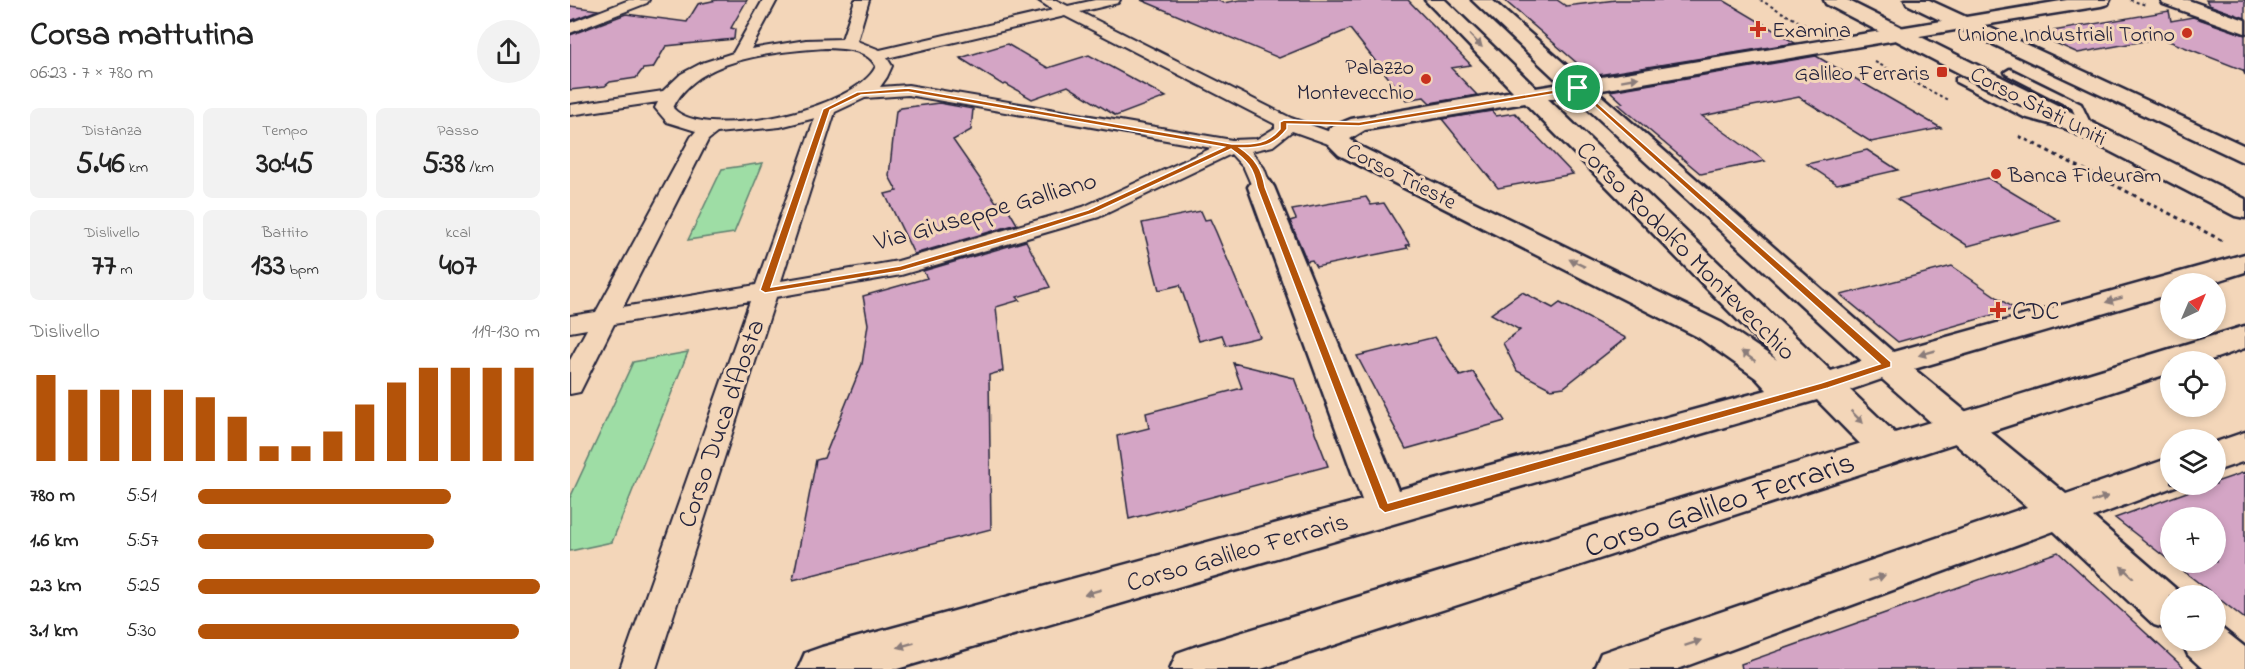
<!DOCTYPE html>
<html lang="it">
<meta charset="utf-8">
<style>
:root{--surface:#fff;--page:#f2f2f2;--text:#222;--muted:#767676;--accent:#b45309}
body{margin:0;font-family:"Indie Flower",sans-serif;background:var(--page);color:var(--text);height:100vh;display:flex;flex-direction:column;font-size:22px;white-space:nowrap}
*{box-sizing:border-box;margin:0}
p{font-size:20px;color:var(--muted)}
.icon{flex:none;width:33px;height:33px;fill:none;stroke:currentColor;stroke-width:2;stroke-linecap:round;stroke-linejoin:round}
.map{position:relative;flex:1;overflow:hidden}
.details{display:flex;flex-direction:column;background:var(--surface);width:570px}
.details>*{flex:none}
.needle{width:39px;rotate:44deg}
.fabs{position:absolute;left:1590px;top:273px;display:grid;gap:12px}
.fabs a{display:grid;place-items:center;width:66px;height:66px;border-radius:50%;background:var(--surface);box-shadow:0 3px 9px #0003;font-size:30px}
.pin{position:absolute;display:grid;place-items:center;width:51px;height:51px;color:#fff;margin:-26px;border:3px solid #fff;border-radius:50%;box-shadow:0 2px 6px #0007}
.round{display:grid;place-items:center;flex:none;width:63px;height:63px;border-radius:32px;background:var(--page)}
.summary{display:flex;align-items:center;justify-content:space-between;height:102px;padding:0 30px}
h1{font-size:33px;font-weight:800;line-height:45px}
.metrics{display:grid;grid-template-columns:repeat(3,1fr);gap:9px;height:102px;padding:6px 30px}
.metrics div{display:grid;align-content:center;border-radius:9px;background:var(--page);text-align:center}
.metrics b{font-size:30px;font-weight:800}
.metrics small{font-size:16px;font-weight:400}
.metrics p{font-size:16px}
.chart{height:168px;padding:12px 30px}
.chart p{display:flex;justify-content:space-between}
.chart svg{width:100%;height:108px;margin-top:6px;stroke:var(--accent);stroke-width:6}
ul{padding:0 30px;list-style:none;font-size:20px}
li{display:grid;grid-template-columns:96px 72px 1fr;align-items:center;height:45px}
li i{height:15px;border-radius:8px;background:var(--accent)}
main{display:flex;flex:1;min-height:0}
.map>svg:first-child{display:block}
.green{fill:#9edda5;stroke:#608070;stroke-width:1.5}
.building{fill:#d4a5c5;stroke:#22223b;stroke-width:1.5}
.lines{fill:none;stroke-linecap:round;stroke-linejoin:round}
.service-casing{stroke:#22223b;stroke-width:5}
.pedestrian-casing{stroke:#22223b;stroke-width:4}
.minor-casing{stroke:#22223b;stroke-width:5}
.secondary-casing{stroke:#22223b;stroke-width:5}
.path-far1{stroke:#22223b;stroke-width:2;stroke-dasharray:3 3;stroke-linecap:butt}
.path{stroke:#22223b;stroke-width:3;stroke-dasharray:4 4;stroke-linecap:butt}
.service{fill:#f3d6b9;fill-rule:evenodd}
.pedestrian{fill:#f3d6b9;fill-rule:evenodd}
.minor{fill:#f3d6b9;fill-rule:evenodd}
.secondary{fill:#f3d6b9;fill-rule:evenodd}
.oneway{fill:#8a7c7a}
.route{fill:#b45309;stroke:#fff;stroke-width:1.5;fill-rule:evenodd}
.poi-dot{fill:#c8321e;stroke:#f3d6b9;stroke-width:2}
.labels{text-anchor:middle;stroke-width:6;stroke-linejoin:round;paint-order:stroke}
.far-poi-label{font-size:22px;fill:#22223b;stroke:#f3d6b9;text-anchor:end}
.far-street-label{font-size:22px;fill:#22223b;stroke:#f3d6b9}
.street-label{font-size:26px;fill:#22223b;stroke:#f3d6b9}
.poi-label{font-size:26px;fill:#22223b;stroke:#f3d6b9;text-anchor:start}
.near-street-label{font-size:32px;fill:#22223b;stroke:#f3d6b9}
</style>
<main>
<section class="details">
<div class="summary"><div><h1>Corsa mattutina</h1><p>06:23 · 7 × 780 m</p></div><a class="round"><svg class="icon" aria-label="share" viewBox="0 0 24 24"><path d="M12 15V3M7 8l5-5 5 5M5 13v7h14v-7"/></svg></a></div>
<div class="metrics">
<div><p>Distanza</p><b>5.46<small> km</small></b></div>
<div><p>Tempo</p><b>30:45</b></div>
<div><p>Passo</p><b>5:38<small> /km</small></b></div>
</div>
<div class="metrics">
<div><p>Dislivello</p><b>77<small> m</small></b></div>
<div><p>Battito</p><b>133<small> bpm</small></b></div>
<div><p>kcal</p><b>407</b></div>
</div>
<div class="chart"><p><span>Dislivello</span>119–130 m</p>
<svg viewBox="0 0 160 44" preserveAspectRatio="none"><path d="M5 44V9M15 44V15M25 44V15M35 44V15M45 44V15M55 44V18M65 44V26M75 44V38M85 44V38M95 44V32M105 44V21M115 44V12M125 44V6M135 44V6M145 44V6M155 44V6"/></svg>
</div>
<ul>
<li><b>780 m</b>5:51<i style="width:74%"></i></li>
<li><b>1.6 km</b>5:57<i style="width:69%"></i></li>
<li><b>2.3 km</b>5:25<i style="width:100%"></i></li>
<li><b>3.1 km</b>5:30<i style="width:94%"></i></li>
</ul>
</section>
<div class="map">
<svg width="1675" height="669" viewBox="0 0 1675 669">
<rect width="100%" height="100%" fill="#f3d6b9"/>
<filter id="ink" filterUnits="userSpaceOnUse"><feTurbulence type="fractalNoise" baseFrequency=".0167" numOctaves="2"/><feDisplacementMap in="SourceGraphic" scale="12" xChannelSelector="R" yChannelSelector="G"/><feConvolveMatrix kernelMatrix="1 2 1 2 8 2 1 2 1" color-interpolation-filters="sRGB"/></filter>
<g filter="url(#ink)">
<!-- green -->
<path class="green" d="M193 163 164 233 118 240 152 169Z
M118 352 42 542 0 551V498L63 362Z"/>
<!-- building -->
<path class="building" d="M147 0H177L161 28 165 29 164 39 96 46 83 68 73 69 66 78 40 82 35 86 0 90V35L56 14 117 22 128 4Z
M571 0H647L653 3 670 0H838L901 65 881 68 907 95 860 103 854 97 836 100 780 29 709 58Z
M934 0H987L996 6 1046 0H1153L1225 43 1022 76Z
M1636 0H1675V18L1639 5Z
M0 6 28 10 0 21Z
M1599 11 1601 21 1623 17 1675 35V75L1673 70 1591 38 1508 53 1465 34Z
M437 44 478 68 519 55 596 97 546 116 498 86 462 99 436 84 433 85 390 58Z
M1246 56 1371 128 1301 142 1229 97 1132 116 1195 161 1131 174 1048 104 1053 103 1040 91Z
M369 103 403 109 401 130 383 140 426 202 433 200 447 224 344 254 315 194 327 191 319 176 326 111 331 108Z
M922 111 926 116 945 113 1003 174 928 188 872 119Z
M1297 150 1328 170 1267 184 1237 164Z
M1418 178 1490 221 1398 246 1327 199Z
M796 197 801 205 814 203 840 245H836L838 248 746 267 742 260 737 261 720 221 726 219 722 210Z
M631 211 635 220 640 219 646 232 690 337 656 345 652 335 629 341 610 285 589 290 572 223Z
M456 241 480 287 447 297 450 300 426 307 433 371 419 375 421 529 223 580 246 460 254 458 292 364 298 324 293 296 357 278 353 271Z
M1382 266 1444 309 1328 342 1271 295Z
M952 292 983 308 990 303 1056 338 994 387 981 389 947 371 933 343 950 330 921 314Z
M865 337 890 376 903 372 935 421 836 449 787 356Z
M663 363 724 378 758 466 559 519 547 436 579 428 576 413 672 388Z
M1675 472V619L1602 562H1646V518H1600V561L1545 518 1639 484H1646V482Z
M1488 552 1615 669H1172L1171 664Z"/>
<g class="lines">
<!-- service casing -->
<g class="service-casing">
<path id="service" d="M1440 69 1511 104 1523 129 1521 132H1513L1502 108 1436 74 1435 72Z
M1390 77 1462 113 1505 123 1507 126 1501 130 1454 117 1386 82V78Z"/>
</g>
<!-- pedestrian casing -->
<g class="pedestrian-casing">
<path id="pedestrian" d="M59 0H79L77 3 0 33V23Z
M193 0H207L181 49 236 40 272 39 285 0H299L287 41 310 50 483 10 468 0H486L498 6 525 0H550L548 3 510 12 721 118 774 137 777 141 774 145 767 147 722 131 703 146 681 151 694 168 701 187 698 191 691 193 684 191 674 168 661 154 529 217 331 275 206 297 86 669H50L180 301 44 324 10 392 0 394V360L17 329 0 332V316L26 312 121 137 126 131 97 122 85 108 88 102 0 115V105L93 91 111 74 132 63 163 53ZM495 16 705 124V128L687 139 662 140 338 85 310 87 317 77 322 66 317 58ZM255 48C274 49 295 48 306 66 287 109 133 143 103 108 126 57 206 52 255 48ZM338 95 642 148 513 207 328 261 211 281 265 112 295 98ZM245 118 186 285 53 307 138 140 147 133 210 127Z"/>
</g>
<!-- minor casing -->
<g class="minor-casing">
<path id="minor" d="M855 0H875L966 88 991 84 902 0H922L1013 80 1372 21 1337 4 1335 0H1359L1396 17 1497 0H1540L1538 4 1531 6 1414 25 1675 146V163L1391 29 1026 91 1323 352 1675 254V272L1637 284H1600V294L1344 369 1496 494 1600 458V484H1611L1523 517 1614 596H1600V630L1584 625 1484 531 1108 669H1024L1031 653 1048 647 1457 507 1312 379 1280 390 1331 439 1337 449 1331 459 1318 463 1305 459 1247 400 327 669H228L235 653 252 647 792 500 678 187 682 181 691 179 700 181 704 187 828 490 1197 390 1186 378 1128 337 769 155 755 141 759 128 781 119 943 91ZM1003 95 1292 361 1261 371 978 99ZM955 103 1207 360 1152 323 787 145 780 139 795 130Z
M1591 0H1618L1675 20V33L1593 4Z
M1675 432V461L1646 471V442Z
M1646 624 1675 647V669H1633L1618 655 1611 640H1646Z"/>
</g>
<!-- secondary casing -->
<g class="secondary-casing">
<path id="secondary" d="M1254 0H1277L1675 199V218L1665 216 1256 4Z
M1675 326V348L1635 362H1600V373L691 669H600L607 653 624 647Z"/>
</g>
<!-- path-far1 -->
<path class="path-far1" d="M1190 0 1235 25
M1560 0 1576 5
M1305 62 1378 100"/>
<!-- path -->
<path class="path" d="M1449 136 1653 241"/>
<!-- service -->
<use href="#service" class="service"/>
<!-- pedestrian -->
<use href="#pedestrian" class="pedestrian"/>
<!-- minor -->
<use href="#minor" class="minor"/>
<!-- secondary -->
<use href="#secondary" class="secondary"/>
</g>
<!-- one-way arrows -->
<defs><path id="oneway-solid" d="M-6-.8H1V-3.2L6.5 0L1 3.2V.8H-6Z" transform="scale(1.5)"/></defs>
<g class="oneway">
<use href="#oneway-solid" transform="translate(906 41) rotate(45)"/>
<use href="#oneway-solid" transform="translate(1060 79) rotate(-10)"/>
<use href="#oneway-solid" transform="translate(1007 263) rotate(-154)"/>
<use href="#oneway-solid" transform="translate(1544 300) rotate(164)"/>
<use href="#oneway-solid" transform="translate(1357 353) rotate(164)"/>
<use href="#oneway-solid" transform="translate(1178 356) rotate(-145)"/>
<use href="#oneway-solid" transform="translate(1287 417) rotate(45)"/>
<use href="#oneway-solid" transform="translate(1530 499) rotate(-20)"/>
<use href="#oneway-solid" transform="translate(1557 572) rotate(-138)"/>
<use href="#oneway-solid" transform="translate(1307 578) rotate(-19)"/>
<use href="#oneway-solid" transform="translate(523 592) rotate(164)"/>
<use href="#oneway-solid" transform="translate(1123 643) rotate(-19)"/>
<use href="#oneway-solid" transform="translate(336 645) rotate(164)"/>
</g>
</g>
<!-- route -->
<path class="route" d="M1008 86 1321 362V367L1258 388 815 513 809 508 687 187C684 168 677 160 661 149L524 213 452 236 331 271 195 293 190 290 253 109 287 92 338 88 662 144C682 144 697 145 710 129V122L714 120 789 122ZM1007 90 1310 364 1251 383 818 503 695 187C692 169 685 158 670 148 690 148 704 146 717 129V124L789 126ZM338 92 654 147 518 210 446 232 330 266 201 287 260 110 291 95Z"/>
<!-- markers -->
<g class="poi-dot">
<path d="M1185 20h6v6h6v6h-6v6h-6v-6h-6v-6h6z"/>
<circle cx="1617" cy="33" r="6"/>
<rect x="1366" y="66" width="12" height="12" rx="3"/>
<circle cx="856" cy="79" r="6"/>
<circle cx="1426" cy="174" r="6"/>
<path d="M1425 301h6v6h6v6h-6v6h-6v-6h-6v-6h6z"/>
</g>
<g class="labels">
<!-- far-poi labels -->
<g class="far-poi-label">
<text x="1202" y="37" text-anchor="start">Examina</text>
<text x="1605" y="41">Unione Industriali Torino</text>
<text x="844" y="74">Palazzo<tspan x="844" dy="25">Montevecchio</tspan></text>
<text x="1360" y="80">Galileo Ferraris</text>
<text x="1438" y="182" text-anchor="start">Banca Fideuram</text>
</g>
<!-- far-street labels -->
<g class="far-street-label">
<text transform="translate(1469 105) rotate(27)" y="8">Corso Stati Uniti</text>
<text transform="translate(832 175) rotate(27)" y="8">Corso Trieste</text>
</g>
<!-- street labels -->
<g class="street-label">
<text transform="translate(415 210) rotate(-16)" y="9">Via Giuseppe Galliano</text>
<text transform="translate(1117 250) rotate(45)" y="9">Corso Rodolfo Montevecchio</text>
<text transform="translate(150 423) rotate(-71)" y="9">Corso Duca d'Aosta</text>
<text transform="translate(667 551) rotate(-16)" y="9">Corso Galileo Ferraris</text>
</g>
<!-- poi labels -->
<g class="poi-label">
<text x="1442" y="319">CDC</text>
</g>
<!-- near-street labels -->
<g class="near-street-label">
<text transform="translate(1149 503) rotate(-18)" y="11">Corso Galileo Ferraris</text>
</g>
</g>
</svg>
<div class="fabs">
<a><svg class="needle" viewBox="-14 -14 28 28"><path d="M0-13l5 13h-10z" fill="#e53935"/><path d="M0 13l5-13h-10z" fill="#767676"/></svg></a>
<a><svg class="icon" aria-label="locate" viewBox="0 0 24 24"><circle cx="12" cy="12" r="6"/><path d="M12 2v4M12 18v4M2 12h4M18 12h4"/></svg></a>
<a><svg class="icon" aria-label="layers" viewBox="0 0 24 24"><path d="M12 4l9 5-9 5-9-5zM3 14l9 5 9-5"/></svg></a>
<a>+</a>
<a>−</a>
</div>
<div class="pin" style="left:1008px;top:88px;background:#1e9e55"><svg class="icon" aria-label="arrive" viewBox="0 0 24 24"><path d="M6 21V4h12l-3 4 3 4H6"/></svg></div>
</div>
</main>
